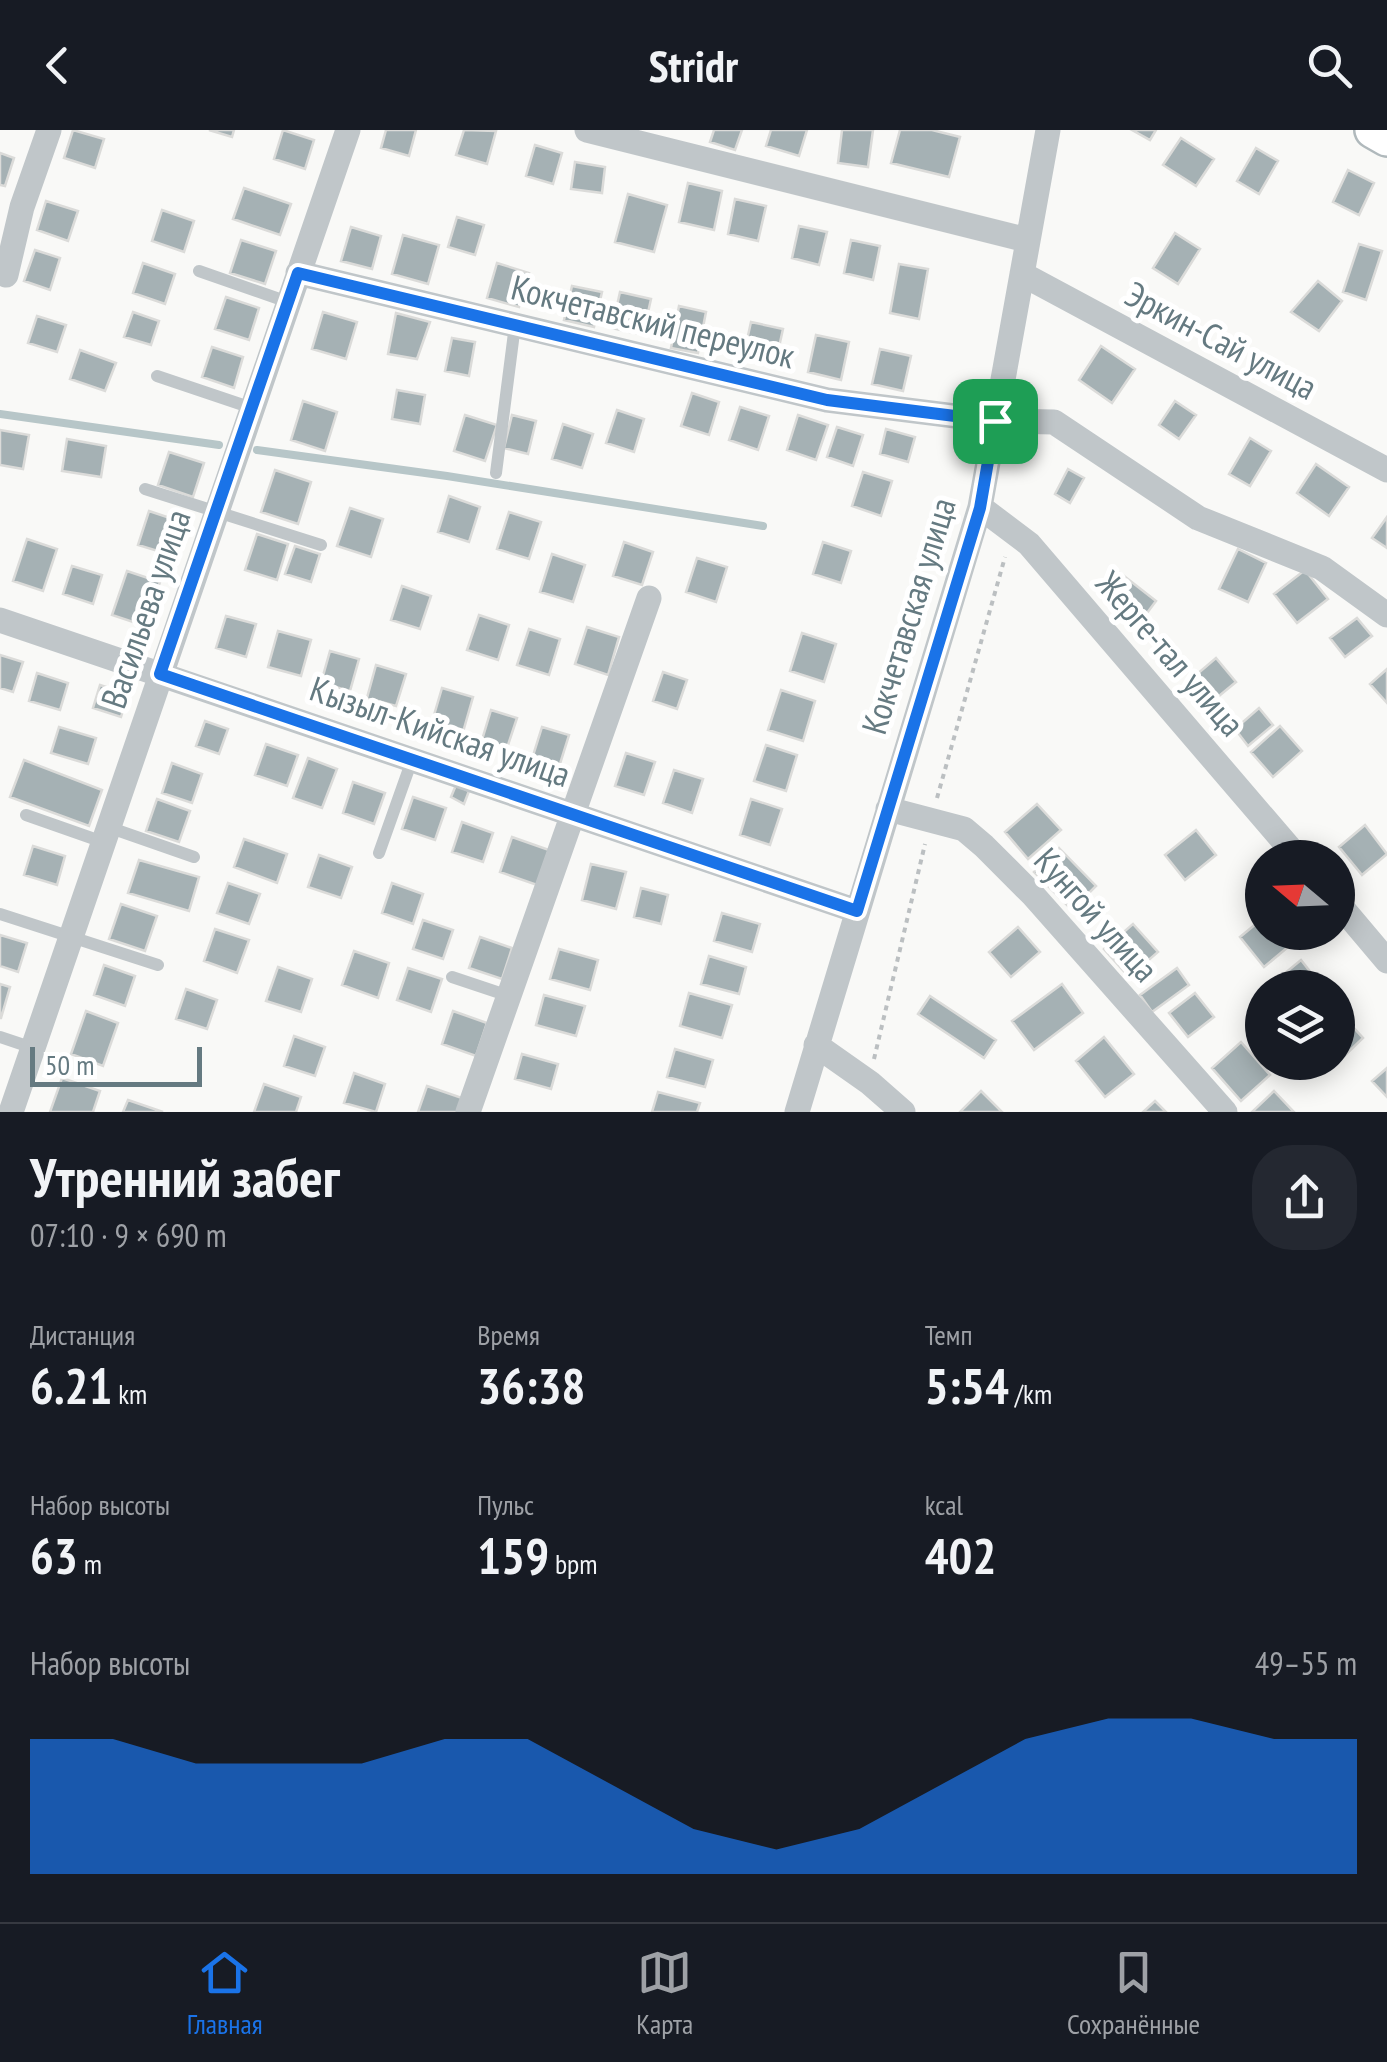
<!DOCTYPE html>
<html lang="ru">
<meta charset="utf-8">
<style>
:root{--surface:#171b24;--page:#242831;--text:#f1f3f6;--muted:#9ea1a6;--line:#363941;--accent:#1a73e8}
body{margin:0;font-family:"PT Sans Narrow",sans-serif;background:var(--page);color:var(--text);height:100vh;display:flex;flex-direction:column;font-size:38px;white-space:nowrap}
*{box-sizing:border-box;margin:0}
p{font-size:32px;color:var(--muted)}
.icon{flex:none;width:55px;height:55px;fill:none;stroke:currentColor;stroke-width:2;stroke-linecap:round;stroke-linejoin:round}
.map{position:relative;height:982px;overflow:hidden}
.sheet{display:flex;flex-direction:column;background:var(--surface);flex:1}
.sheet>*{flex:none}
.needle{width:65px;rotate:289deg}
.buttons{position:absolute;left:1245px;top:710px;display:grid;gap:20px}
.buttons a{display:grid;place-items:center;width:110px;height:110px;border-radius:50%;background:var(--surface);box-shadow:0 5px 25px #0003;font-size:50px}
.scale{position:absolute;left:30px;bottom:25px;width:172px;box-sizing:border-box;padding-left:10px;border:5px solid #657a81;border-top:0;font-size:28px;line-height:35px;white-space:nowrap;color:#657a81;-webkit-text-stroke:8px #fff;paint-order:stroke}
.pin{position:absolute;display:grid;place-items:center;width:85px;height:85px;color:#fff;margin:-42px;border-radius:20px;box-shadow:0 5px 15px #0006}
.round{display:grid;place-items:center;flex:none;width:105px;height:105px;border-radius:40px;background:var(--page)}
.head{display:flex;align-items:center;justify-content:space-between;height:170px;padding:0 30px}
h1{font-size:55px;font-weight:700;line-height:75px}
.stats{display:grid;grid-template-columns:repeat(3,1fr);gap:15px;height:170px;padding:10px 30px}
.stats div{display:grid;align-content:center}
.stats b{font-size:50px;font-weight:700}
.stats small{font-size:28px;font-weight:400}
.stats p{font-size:28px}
.chart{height:280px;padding:20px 30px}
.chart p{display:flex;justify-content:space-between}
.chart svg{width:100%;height:180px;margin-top:10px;fill:var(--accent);opacity:.7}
header{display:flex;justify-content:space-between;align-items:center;height:130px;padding:0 30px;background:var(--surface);font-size:45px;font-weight:700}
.tab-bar{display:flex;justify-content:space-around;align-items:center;height:140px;border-top:2px solid var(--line);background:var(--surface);font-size:28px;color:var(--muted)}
.tab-bar a{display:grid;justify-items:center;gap:5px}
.tab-bar .on{color:var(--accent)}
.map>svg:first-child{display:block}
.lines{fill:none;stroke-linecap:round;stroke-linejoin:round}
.stream{stroke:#b7c6c8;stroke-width:8}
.building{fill:#a5b1b4;stroke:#dbdbd9;stroke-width:2.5}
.secondary-casing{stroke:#b0b9bc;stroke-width:40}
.path{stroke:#bbbfc1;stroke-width:4;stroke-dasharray:5 5;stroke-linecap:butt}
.lane{stroke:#c0c6c9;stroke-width:12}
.street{stroke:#c0c6c9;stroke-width:25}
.secondary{stroke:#fff;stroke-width:35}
.route-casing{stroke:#fff;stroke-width:20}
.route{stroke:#1a73e8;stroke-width:12}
.labels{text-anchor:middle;stroke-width:10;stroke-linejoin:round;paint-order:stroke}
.street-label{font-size:35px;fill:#657a81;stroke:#fff}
</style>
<header><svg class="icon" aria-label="back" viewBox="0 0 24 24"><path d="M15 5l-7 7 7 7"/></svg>Stridr<svg class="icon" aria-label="search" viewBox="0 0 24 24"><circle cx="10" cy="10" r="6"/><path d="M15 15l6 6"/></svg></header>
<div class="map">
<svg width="1387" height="982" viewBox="0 0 1387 982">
<rect width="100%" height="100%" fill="#f9f9f7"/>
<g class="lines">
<!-- stream -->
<path class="stream" d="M0 284 219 315
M257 320 447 346 763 396"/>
</g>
<!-- building -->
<path class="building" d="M73 0 104 9 95 38 64 28Z
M209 0H234L232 7Z
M283 0 314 10 305 39 274 29Z
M386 0H416L409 26 381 18Z
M464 0 496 1 487 34 456 25Z
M714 0H742L735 20 710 12Z
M771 0H807L799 26 766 16Z
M842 0H873L868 37 838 33Z
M900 0H932L960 7 949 47 891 33Z
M1132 0H1156L1150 10Z
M1181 8 1214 29 1196 56 1163 35Z
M535 15 562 23 553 54 526 46Z
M1256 18 1278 31 1259 64 1237 51Z
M0 23 14 28 5 56 0 55Z
M575 32 605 37 602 63 571 59Z
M1348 40 1374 53 1359 85 1333 72Z
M688 53 722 61 714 100 679 92Z
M244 58 291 74 280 105 233 89Z
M628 64 667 75 654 122 615 112Z
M735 69 766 76 758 111 728 104Z
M46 71 78 81 68 111 37 100Z
M162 80 194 91 184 122 152 111Z
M457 87 484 95 475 125 448 117Z
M799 96 827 102 819 135 792 128Z
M351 97 381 106 372 139 341 131Z
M1175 103 1200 119 1178 154 1153 138Z
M403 105 439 115 428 154 392 144Z
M241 110 276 121 265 154 230 143Z
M851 110 880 116 873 150 844 143Z
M1359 114 1382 121 1366 170 1343 162Z
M35 120 60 128 50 160 24 151Z
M143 133 175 144 165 174 133 163Z
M497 133 529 143 519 177 487 168Z
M899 134 928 139 919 189 890 183Z
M1318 151 1342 171 1319 201 1291 182Z
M572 156 602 162 594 197 564 190Z
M620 162 651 169 643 205 612 198Z
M226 167 259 178 249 210 215 199Z
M679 176 706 182 698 223 671 218Z
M133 182 159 191 151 215 124 207Z
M323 182 357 192 346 229 312 219Z
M396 183 430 192 417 229 388 224Z
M37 186 66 195 57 222 28 213Z
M751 192 783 199 775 235 743 228Z
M816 205 849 212 841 250 808 242Z
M452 208 475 212 469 246 445 241Z
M1101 216 1135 239 1112 273 1079 250Z
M212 217 243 227 234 258 202 247Z
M880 219 911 226 903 261 872 254Z
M80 220 116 233 105 261 70 249Z
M397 260 425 265 420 294 392 289Z
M692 263 719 272 709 305 681 296Z
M303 271 337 282 325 321 291 310Z
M1175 271 1196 285 1179 309 1159 295Z
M740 277 769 286 758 320 729 310Z
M617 280 644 289 634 322 606 313Z
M465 285 497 295 485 331 454 321Z
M512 285 536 291 528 324 504 318Z
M798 285 828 295 816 330 787 320Z
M563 294 593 304 582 338 552 329Z
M837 297 863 305 853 336 827 327Z
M886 299 915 307 908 332 880 324Z
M0 300 29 305 23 339 0 335Z
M1250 308 1271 321 1250 356 1229 344Z
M67 309 106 316 101 347 62 341Z
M169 322 204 333 193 367 158 355Z
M1316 334 1349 357 1329 386 1297 363Z
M1068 339 1084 348 1070 373 1055 364Z
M275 340 311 352 298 394 261 382Z
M863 342 892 351 881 386 852 376Z
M449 366 480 377 469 412 438 402Z
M350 378 383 389 371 427 337 416Z
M149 381 185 393 174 426 138 415Z
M509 382 541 392 529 429 497 419Z
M1387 387V418L1372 408Z
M257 404 288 414 277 450 245 440Z
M27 409 57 419 43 461 13 451Z
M624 412 653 422 642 455 613 446Z
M823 412 851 421 841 453 813 444Z
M295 416 320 424 311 452 285 444Z
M1238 419 1266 433 1248 472 1219 459Z
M552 424 585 435 573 472 540 462Z
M697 428 727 437 716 472 686 462Z
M72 436 102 445 93 474 63 464Z
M1115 439 1156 471 1141 491 1099 458Z
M1305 440 1328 469 1297 493 1274 464Z
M127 441 160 452 145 496 112 485Z
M402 456 431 466 420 499 391 490Z
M479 485 509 495 498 530 467 520Z
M226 486 256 494 246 527 216 518Z
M1357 488 1372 506 1345 527 1330 508Z
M587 497 619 507 608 545 575 534Z
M529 499 560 509 549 545 517 535Z
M278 501 311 510 301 546 268 537Z
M802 503 836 514 824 552 790 541Z
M330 521 359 529 350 561 321 553Z
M0 525 23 532 13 562 0 558Z
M1216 528 1236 552 1208 575 1189 551Z
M376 535 406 544 396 576 367 568Z
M1387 539V573L1370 554Z
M663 542 687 550 677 579 653 571Z
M37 543 68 553 60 580 29 571Z
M100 555 128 564 121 587 93 578Z
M442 558 473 567 463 602 432 592Z
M781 560 815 571 803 611 768 600Z
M1259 578 1273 595 1248 616 1235 599Z
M491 580 517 588 507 618 482 610Z
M205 591 228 599 219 624 196 616Z
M1280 596 1302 621 1273 647 1251 622Z
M59 597 96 608 88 634 51 623Z
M542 597 569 605 559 637 532 629Z
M266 614 298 625 287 656 255 645Z
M766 615 797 625 786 661 754 651Z
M626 623 655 632 644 665 615 656Z
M308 628 337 639 322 678 293 668Z
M24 630 102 660 89 696 10 667Z
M172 633 202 644 192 673 162 663Z
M674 640 703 649 692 683 663 673Z
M353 652 385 663 374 694 343 683Z
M456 655 469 661 464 674 451 667Z
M413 667 446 678 435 710 402 699Z
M157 669 190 681 179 712 146 701Z
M751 669 782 679 770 715 740 705Z
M1037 674 1061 700 1028 729 1005 702Z
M462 692 493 703 483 732 452 722Z
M1365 695 1387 724 1362 745 1339 717Z
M1196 700 1216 725 1185 750 1165 725Z
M512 707 549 720 537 755 500 742Z
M244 709 287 724 277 753 234 737Z
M33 716 65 726 57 755 24 745Z
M1059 718 1096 756 1072 780 1034 742Z
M319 725 352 737 341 768 308 757Z
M139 730 199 747 189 781 128 763Z
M591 734 626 742 616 779 582 770Z
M228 753 260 764 249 794 217 783Z
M392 753 423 764 413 794 382 783Z
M641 758 668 765 661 794 634 787Z
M121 774 157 786 145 821 109 809Z
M722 783 760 794 752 822 714 811Z
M1262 789V802H1306L1264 837 1240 807Z
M423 790 453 800 443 829 413 819Z
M1133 794 1158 822 1129 847 1104 819Z
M1018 797 1040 822 1011 847 989 822Z
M215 799 249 810 237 843 204 831Z
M0 805 27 813 18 842 0 836Z
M480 807 512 818 502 849 469 838Z
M559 819 598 830 590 860 550 849Z
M354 821 389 833 378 868 342 855Z
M709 826 746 837 739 864 701 854Z
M1301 830 1323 858H1268V857Z
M104 835 135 846 125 876 94 865Z
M278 837 312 849 301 882 266 871Z
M408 838 442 849 431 882 397 870Z
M1177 838 1189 855 1152 882 1140 865Z
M0 854 10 857 1 888H0Z
M1062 854 1083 883 1034 920 1012 891Z
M186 859 217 870 207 899 176 889Z
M689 863 732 875 722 908 680 896Z
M1195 863 1214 887 1188 907 1169 883Z
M544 865 585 876 576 906 536 895Z
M930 866 996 910 984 928 918 884Z
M86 881 118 893 103 936 71 924Z
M453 881 487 893 476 926 442 914Z
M1344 887 1363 908 1338 932V893Z
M294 906 325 917 315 946 284 936Z
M1104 907 1134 944 1105 967 1076 931Z
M1241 912 1270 945 1241 971 1212 938Z
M675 919 713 930 705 957 667 947Z
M522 924 558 934 551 959 515 949Z
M1387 938V967L1372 951Z
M354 943 385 954 376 982 344 973Z
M62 948 100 961 93 982H50Z
M264 954 301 967 296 982H254Z
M427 956 462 968 457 982H418Z
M981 961 1002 982H960Z
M1274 961 1294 982H1252Z
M658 962 700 973 697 982H652Z
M128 970 163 982H123Z
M1155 971 1166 982H1143Z"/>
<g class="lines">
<!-- secondary casing -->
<g class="secondary-casing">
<path id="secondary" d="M1373 0 1387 8"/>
</g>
<!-- path -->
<path class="path" d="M937 668 1005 427
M874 929 925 714"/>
<!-- lane -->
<path class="lane" d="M199 141 288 172
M157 246 252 278
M496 343 515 195
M145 359 321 415
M26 685 103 712
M108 697 194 727
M379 723 412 630
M0 784 158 835
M452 847 509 866
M0 907 33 918"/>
<!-- street -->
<path class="street" d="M587 0 1027 110
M298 143 827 270 995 291 1054 292 1198 388 1322 438 1387 485
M1022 144 1387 340
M6 145 22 77 49 0
M980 377 1029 414 1298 728
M0 490 857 781
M888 679 964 699 984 716 1033 765 1225 982
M1338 773 1387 831
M816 915 870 953 903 982
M11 982 348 0
M468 982 649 468
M797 982 980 377 1048 0"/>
<!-- secondary -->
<use href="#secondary" class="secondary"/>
</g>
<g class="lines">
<!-- route casing -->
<g class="route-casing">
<path id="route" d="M298 143 827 270 995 291 980 378 857 781 160 544Z"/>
</g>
<!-- route -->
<use href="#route" class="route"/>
</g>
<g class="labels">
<!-- street labels -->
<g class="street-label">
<text transform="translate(653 192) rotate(14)" y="12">Кокчетавский переулок</text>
<text transform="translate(1221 211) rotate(28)" y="12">Эркин-Сай улица</text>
<text transform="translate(146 479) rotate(-71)" y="12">Васильева улица</text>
<text transform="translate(909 486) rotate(-73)" y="12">Кокчетавская улица</text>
<text transform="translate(1170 524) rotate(49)" y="12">Жерге-тал улица</text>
<text transform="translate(440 602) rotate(19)" y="12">Кызыл-Кийская улица</text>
<text transform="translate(1096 785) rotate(48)" y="12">Кунгой улица</text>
</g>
</g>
</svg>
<div class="buttons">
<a><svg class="needle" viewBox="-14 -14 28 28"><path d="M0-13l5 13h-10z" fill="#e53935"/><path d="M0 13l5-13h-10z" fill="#9ea1a6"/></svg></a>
<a><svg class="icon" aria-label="layers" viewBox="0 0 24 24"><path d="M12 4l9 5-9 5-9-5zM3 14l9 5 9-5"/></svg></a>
</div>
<div class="scale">50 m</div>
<div class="pin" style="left:995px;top:291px;background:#1e9e55"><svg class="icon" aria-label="arrive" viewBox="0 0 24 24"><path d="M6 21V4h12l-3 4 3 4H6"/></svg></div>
</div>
<section class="sheet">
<div class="head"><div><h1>Утренний забег</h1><p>07:10 · 9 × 690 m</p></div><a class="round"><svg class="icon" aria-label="share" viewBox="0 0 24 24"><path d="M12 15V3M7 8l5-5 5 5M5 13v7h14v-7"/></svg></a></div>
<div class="stats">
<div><p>Дистанция</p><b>6.21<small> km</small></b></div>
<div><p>Время</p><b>36:38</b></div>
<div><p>Темп</p><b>5:54<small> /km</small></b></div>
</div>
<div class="stats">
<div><p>Набор высоты</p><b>63<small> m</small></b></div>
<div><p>Пульс</p><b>159<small> bpm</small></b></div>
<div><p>kcal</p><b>402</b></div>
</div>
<div class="chart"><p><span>Набор высоты</span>49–55 m</p>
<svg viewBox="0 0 160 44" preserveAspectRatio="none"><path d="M0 44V11L10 11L20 17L30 17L40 17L50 11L60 11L70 22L80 33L90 38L100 33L110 22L120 11L130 6L140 6L150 11L160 11V44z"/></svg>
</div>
</section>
<nav class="tab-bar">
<a class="on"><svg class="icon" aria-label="home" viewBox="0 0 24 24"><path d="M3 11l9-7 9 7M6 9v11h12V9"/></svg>Главная</a>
<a><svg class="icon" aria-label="map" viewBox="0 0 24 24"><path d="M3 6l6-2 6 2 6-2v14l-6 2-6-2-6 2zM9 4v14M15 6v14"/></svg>Карта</a>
<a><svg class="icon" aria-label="saved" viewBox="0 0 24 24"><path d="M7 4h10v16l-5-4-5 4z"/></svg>Сохранённые</a>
</nav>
